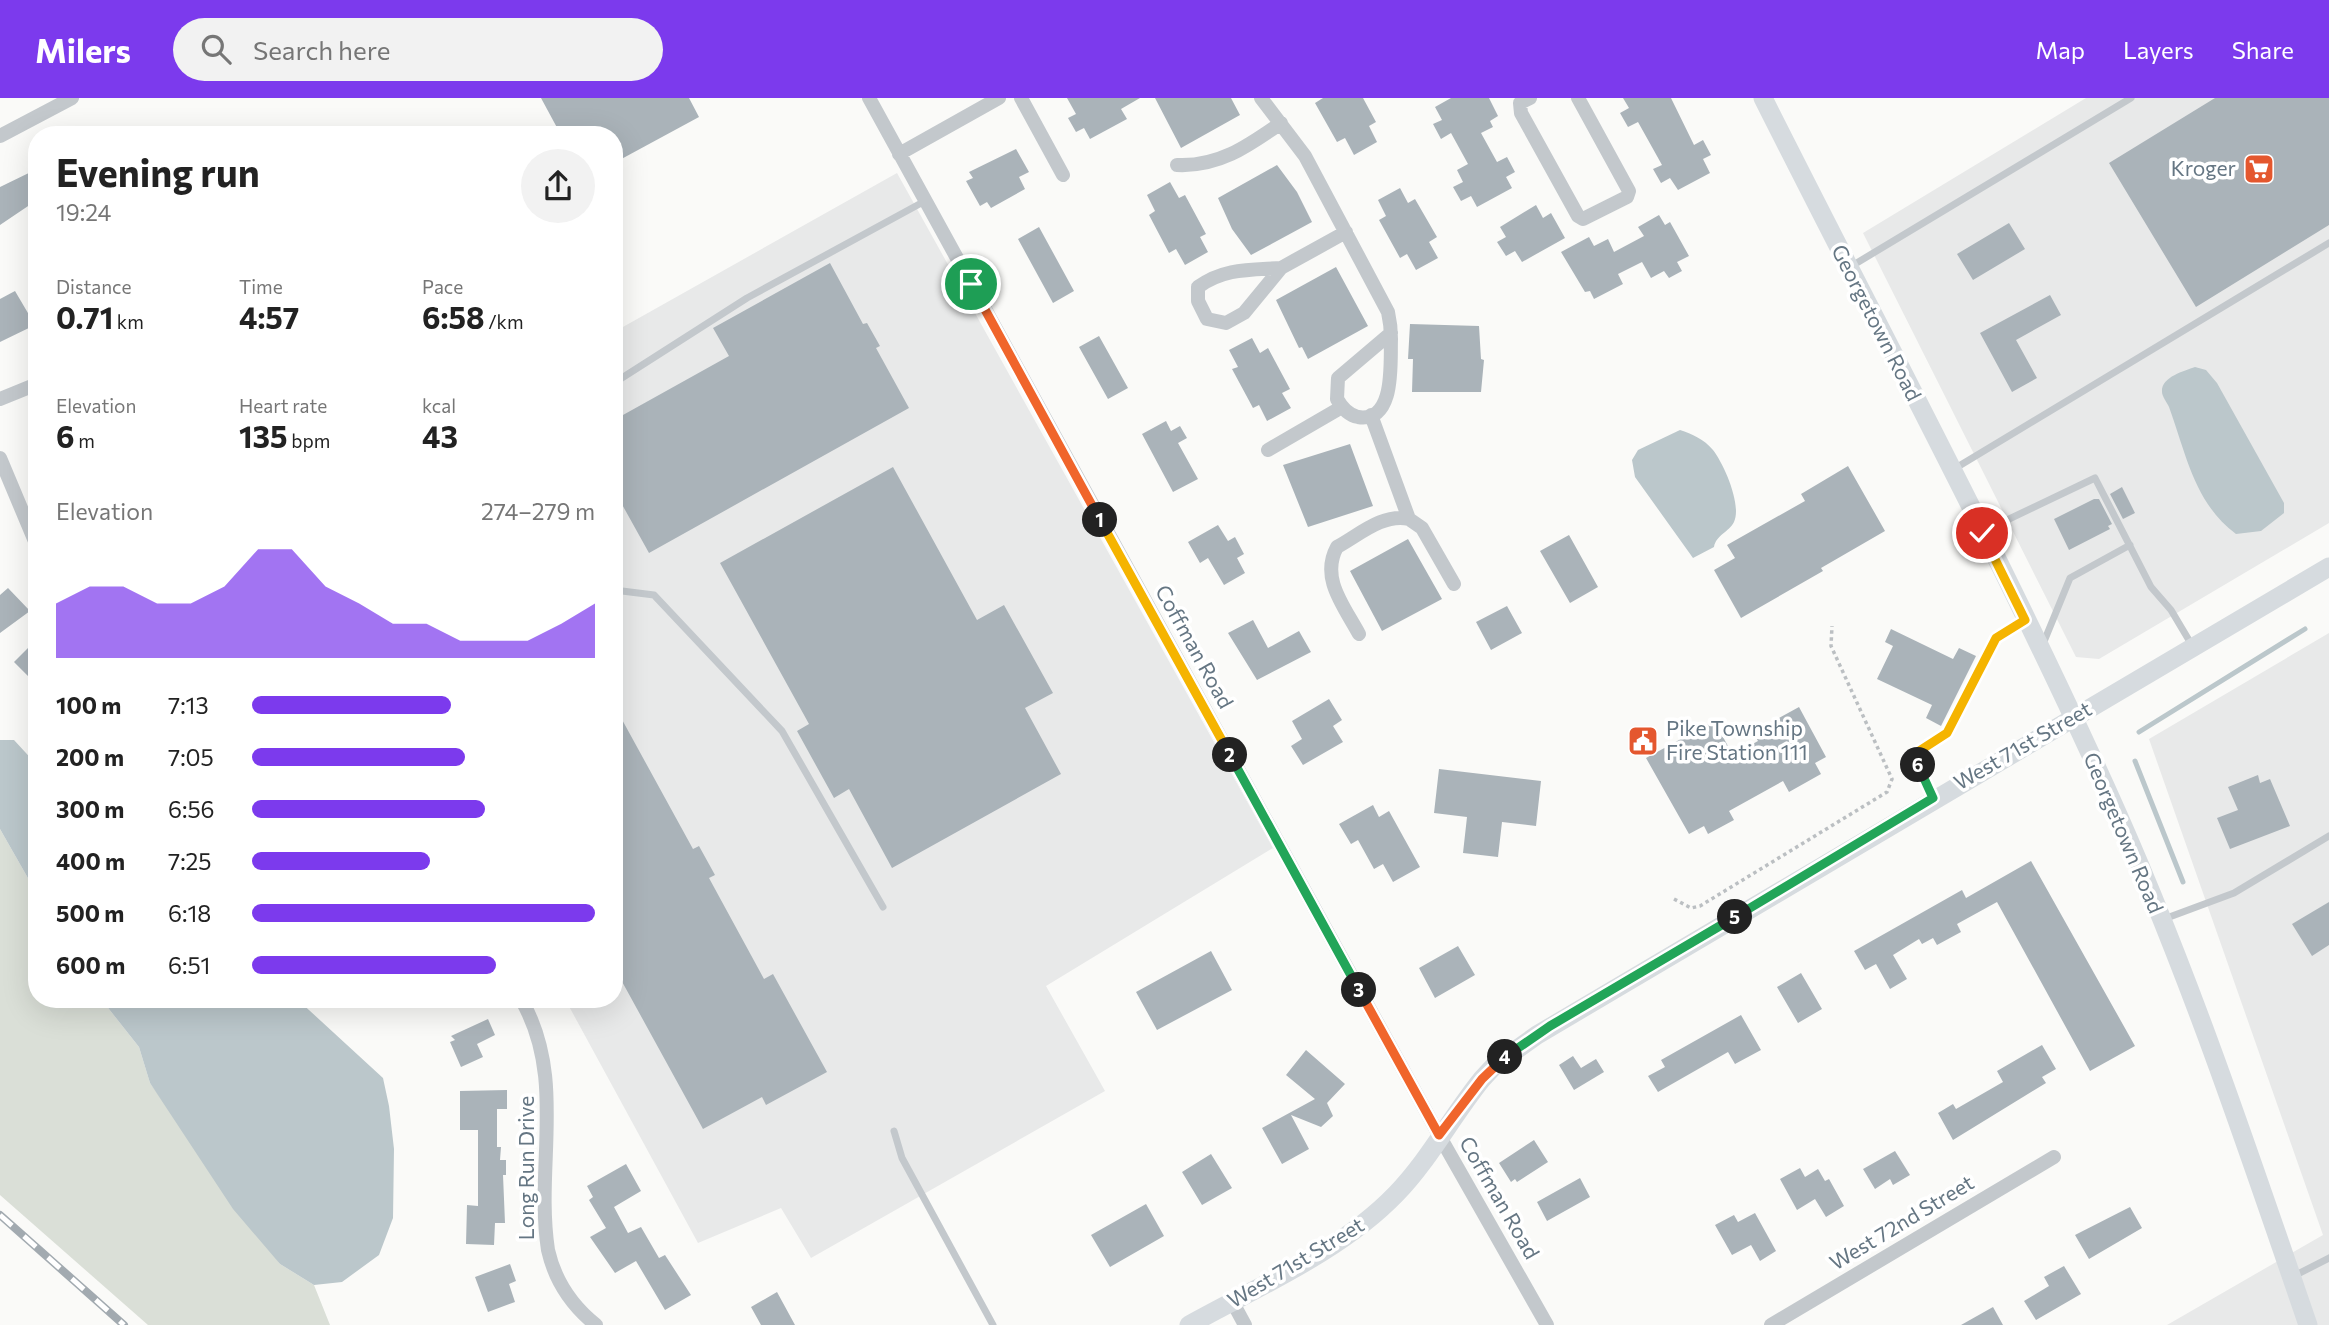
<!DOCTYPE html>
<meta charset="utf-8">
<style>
:root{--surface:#fff;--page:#f2f2f2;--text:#222;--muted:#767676;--accent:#7c3aed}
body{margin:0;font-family:Commissioner,sans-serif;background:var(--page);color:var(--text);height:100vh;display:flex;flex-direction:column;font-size:26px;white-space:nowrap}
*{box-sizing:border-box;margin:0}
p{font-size:23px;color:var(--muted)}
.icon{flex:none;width:38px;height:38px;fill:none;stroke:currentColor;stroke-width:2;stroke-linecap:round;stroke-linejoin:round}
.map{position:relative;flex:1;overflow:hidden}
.panel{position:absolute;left:28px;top:28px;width:595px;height:882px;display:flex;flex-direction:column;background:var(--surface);border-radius:28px;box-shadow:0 7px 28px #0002}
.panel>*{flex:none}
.pin{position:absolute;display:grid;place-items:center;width:60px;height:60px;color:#fff;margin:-30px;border:4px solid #fff;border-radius:50%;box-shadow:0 2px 7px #0007}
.km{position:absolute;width:35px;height:35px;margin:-18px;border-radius:50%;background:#222;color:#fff;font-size:19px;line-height:35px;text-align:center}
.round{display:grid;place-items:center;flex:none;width:74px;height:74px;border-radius:37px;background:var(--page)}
.summary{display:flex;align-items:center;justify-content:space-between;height:119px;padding:0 28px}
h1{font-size:38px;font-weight:700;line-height:52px}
.stats{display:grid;grid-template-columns:repeat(3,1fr);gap:10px;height:119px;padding:7px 28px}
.stats div{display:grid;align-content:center}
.stats b{font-size:30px;font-weight:700}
.stats small{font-size:19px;font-weight:400}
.stats p{font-size:19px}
.chart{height:196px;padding:14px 28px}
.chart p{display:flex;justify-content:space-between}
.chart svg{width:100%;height:126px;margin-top:7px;fill:var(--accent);opacity:.7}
ul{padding:0 28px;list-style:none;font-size:23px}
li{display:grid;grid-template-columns:112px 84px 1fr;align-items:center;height:52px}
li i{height:18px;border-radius:9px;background:var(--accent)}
header{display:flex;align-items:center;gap:42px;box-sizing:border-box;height:98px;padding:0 35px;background:var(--accent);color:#fff}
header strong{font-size:33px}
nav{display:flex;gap:38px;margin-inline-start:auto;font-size:24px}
.search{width:490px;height:63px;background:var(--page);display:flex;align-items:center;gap:18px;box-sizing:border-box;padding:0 24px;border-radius:38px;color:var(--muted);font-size:26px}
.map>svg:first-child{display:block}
.built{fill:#e8e9e9}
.green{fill:#dadfd7}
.water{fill:#bbc7cb}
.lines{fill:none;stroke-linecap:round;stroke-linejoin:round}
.stream{stroke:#bbc7cb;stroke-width:5}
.building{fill:#aab3b9}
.path{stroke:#bbbfc2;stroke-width:3.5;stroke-dasharray:3.5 3.5;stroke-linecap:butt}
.lane{stroke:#c3c8cc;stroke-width:7}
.street{stroke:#c3c8cc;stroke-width:14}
.secondary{stroke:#d6dbdf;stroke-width:19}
.rail-casing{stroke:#a2aab0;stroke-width:8}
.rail{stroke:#fff;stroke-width:5;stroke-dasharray:16;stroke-linecap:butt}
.split-1-casing{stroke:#fff;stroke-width:14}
.split-2-casing{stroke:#fff;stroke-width:14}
.split-3-casing{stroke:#fff;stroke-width:14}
.split-4-casing{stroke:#fff;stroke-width:14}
.split-5-casing{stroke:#fff;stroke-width:14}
.split-6-casing{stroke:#fff;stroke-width:14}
.split-7-casing{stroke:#fff;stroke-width:14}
.split-1{stroke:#f0652b;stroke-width:9}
.split-2{stroke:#f5b400;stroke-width:9}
.split-3{stroke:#22a559;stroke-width:9}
.split-4{stroke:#f0652b;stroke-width:9}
.split-5{stroke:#22a559;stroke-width:9}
.split-6{stroke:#22a559;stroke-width:9}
.split-7{stroke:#f5b400;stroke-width:9}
.labels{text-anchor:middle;stroke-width:7;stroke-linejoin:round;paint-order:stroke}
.poi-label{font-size:21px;fill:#657683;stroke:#fff;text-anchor:end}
.street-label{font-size:21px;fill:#657683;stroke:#fff}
</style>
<header>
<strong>Milers</strong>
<div class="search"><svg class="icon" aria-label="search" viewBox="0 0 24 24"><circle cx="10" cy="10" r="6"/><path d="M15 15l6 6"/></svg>Search here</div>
<nav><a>Map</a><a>Layers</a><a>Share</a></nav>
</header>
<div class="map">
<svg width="2329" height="1227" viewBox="0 0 2329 1227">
<rect width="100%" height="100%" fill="#fafaf8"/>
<!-- built -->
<path class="built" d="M2086 0H2329V425L2099 561 2076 559 1863 135Z
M897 75 1273 750 1046 888 1105 993 811 1160 781 1110 698 1145 565 901H614V234Z
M2329 535V1227H2167L2323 1137 2149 641Z"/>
<!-- green -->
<path class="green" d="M0 731 37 796V901H101L139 949 150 985 280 1166 314 1187 330 1227H148L0 1097Z"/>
<!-- water -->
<path class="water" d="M2195 269 2206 272 2217 285 2284 405V415L2261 433 2236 436C2194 405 2186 355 2169 309 2167 305 2162 298 2162 294 2161 279 2184 273 2195 269Z
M1680 332C1692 336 1704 341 1713 352 1724 366 1742 407 1734 424 1729 434 1716 437 1714 449L1693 460 1635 379 1632 362 1638 352Z
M0 642H14L37 667V796L0 731Z
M101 901H297L383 980 389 1008 394 1051 393 1120 379 1157 342 1184 314 1187 280 1166 233 1111 150 985 139 949Z"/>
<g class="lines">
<!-- stream -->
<path class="stream" d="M2139 634 2305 531
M2135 663 2183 784"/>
</g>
<!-- building -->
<path class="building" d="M541 0H689L699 19 614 65V37H561Z
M1067 0H1140L1121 11 1127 21 1090 41 1084 30 1076 34 1068 20 1076 16Z
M1155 0H1231L1240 17 1181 50Z
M1323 0H1363L1376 24 1369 28 1377 44 1354 57 1345 40 1337 44 1315 5Z
M1451 0H1489L1498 18 1490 23 1493 29 1481 35 1497 64 1507 59 1515 74 1506 79 1512 90 1477 109 1471 98 1461 103 1453 89 1463 84 1457 72 1468 66 1451 35 1441 41 1433 26 1442 22 1435 9Z
M1623 0H1671L1694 47 1703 42 1711 57 1703 61 1710 75 1678 92 1670 80 1661 85 1653 71 1662 67 1638 24 1628 29 1620 15 1629 10Z
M2215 0H2329V127L2196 209 2109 65Z
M1016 51 1029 74 1019 79 1025 91 991 110 987 104 980 108 966 83 973 80 969 74Z
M1277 67 1297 94 1312 124 1251 157 1232 131 1218 100Z
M37 71V102L0 127V89Z
M1170 84 1179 100 1185 97 1206 136 1200 139 1208 154 1185 167 1176 151 1169 155 1149 117 1155 113 1147 97Z
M1400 90 1408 105 1415 101 1437 139 1429 144 1438 160 1416 172 1407 156 1400 160 1379 122 1386 118 1378 102Z
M1536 107 1543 120 1551 115 1565 140 1522 164 1515 153 1506 158 1497 144 1506 139 1500 129Z
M1659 117 1665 127 1670 124 1689 158 1677 164 1682 173 1669 180 1664 173 1651 180 1642 164 1618 176 1623 186 1594 201 1590 193 1585 194 1561 154 1589 139 1594 148 1608 141 1614 154 1644 138 1638 129Z
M2009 125 2025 151 1973 182 1957 156Z
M1039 129 1074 193 1053 205 1018 141Z
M830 165 863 226 867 225 880 248 876 250 909 310 649 455 614 392V322L729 258 713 230Z
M1336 169 1368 228 1308 261 1302 249 1299 250 1276 202Z
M15 193 35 227 0 244V201Z
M2050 197 2061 217 2016 242 2037 280 2012 294 1980 235Z
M1410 226 1479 228 1481 261 1484 262 1481 294H1412L1413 261H1408Z
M1099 238 1128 290 1108 301 1079 249Z
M1252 240 1260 255 1268 250 1290 291 1282 295 1291 310 1267 323 1259 307 1253 310 1232 271 1238 269 1229 252Z
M1166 323 1171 333 1180 328 1187 340 1178 345 1198 381 1173 394 1142 336Z
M1350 346 1373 408 1308 429 1283 367Z
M1848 368 1885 433 1821 470 1823 473 1741 520 1714 472 1735 460 1727 447 1805 403 1801 396Z
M893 369 977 522 1004 507 1053 595 1025 610 1061 676 892 770 849 691 834 700 797 633 809 626 720 465Z
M2122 389 2135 415 2123 421 2110 396Z
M2094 401H2099L2112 426 2108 428 2110 431 2069 452 2054 421Z
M1218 427 1228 443 1235 439 1244 456 1237 460 1245 475 1224 487 1208 460 1200 465 1188 444Z
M1569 437 1598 489 1570 505 1540 453Z
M1408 441 1442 501 1382 533 1350 473Z
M8 490 30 513 0 535V497Z
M1507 508 1522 535 1491 552 1476 524Z
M1253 522 1268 550 1299 533 1311 554 1257 582 1228 535Z
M1891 531 1953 561 1959 550 1976 558 1941 628 1926 620 1932 607 1877 581 1893 548 1885 544Z
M37 541V571L29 579 14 564Z
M1329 601 1342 622 1333 628 1343 644 1303 667 1291 648 1302 641 1292 623Z
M614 607 693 751 699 748 715 777 709 780 764 881 773 876 827 974 766 1007 762 999 703 1031 614 869Z
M1799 609 1826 659 1815 665 1821 676 1789 694 1783 683 1729 713 1734 722 1708 736 1704 728 1689 736 1646 660 1714 623 1733 657 1758 643 1753 634Z
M1439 671 1541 683 1536 728 1502 724 1498 759 1463 755 1467 719 1434 715Z
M2258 677 2260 685 2270 681 2290 728 2230 751 2217 720 2238 712 2228 689Z
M1373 707 1379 719 1389 713 1420 769 1393 784 1383 766 1374 771 1358 742 1351 746 1339 726Z
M2031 763 2135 948 2090 973 1997 804 1957 826 1961 834 1937 847 1933 840 1922 846 1919 841 1893 857 1907 881 1890 891 1876 866 1865 872 1854 853 1962 792 1966 800Z
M2329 804V847L2312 858 2292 826Z
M1458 848 1475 877 1435 900 1419 870Z
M1211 853 1232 892 1157 932 1136 894Z
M1801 875 1822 911 1798 925 1777 889Z
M1741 917 1761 952 1735 966 1728 954 1658 994 1648 978 1665 969 1661 962Z
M488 921 495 937 477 946 483 959 461 969 450 944 455 942 451 938Z
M2042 947 2056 971 2042 979 2046 985 1953 1042 1938 1015 1953 1006 1956 1011 2003 984 1997 973Z
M1306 952 1345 986 1327 1005 1333 1018 1321 1029 1291 1017 1309 1051 1282 1066 1262 1030 1315 1001 1286 977Z
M1573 958 1581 970 1596 961 1604 974 1574 992 1559 967Z
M507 992V1011H497V1049H501L500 1062H506V1077H503L505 1125H495L494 1147 466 1146 467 1107 478 1108V1032H460V993Z
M1534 1042 1548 1064 1517 1084 1515 1081 1511 1084 1499 1065Z
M1895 1053 1910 1077 1893 1087 1890 1081 1875 1091 1863 1071Z
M1211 1056 1232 1090 1202 1107 1182 1074Z
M626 1066 641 1093 614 1109 628 1135 641 1129 659 1160 665 1157 691 1197 665 1212 636 1163 615 1175 590 1139 606 1130 589 1102 593 1099 587 1088Z
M1800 1070 1805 1079 1818 1071 1825 1083 1829 1081 1844 1108 1826 1119 1815 1101 1797 1112 1780 1081Z
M1580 1080 1590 1099 1547 1123 1537 1104Z
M1146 1106 1164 1138 1110 1169 1091 1137Z
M2130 1109 2142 1130 2089 1161 2075 1137Z
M1755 1115 1776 1153 1760 1163 1751 1147 1732 1157 1715 1127 1734 1117 1738 1124Z
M510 1166 516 1183 509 1186 515 1204 488 1214 475 1179Z
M2064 1168 2081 1196 2036 1222 2024 1203 2049 1188 2044 1179Z
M777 1194 795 1227H761L751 1209Z
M1993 1209 2003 1227H1961Z"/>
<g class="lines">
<!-- path -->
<path class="path" d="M1674 801 1691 810 1700 808 1887 694 1892 681 1831 548 1832 528"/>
<!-- lane -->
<path class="lane" d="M1850 169 2131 0
M614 285 747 200 925 103
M1954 371 2329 145
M1986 432 2095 380 2151 489 2171 512 2193 549
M614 492 654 497 782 633 883 809
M2043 546 2070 480 2130 447
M1933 700 1913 657 1947 635 1996 540 2025 522
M2164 821 2234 795 2329 738
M894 1033 902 1060 993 1227
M2292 1179 2329 1160"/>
<!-- street -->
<path class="street" d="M869 0 1439 1037 1547 1227
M1021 0 1063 77
M1261 0 1305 58 1388 214C1390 223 1391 231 1391 241 1390 264 1396 325 1358 319 1348 317 1342 310 1337 301L1338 280 1391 235
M1530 0 1520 5 1521 15 1578 118 1583 121 1627 99 1629 93 1578 0
M0 38 72 0
M899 56 999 0
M1177 67C1219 69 1248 48 1281 25
M1281 170C1250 172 1224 170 1198 189V203L1207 221 1226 225 1244 215 1281 170 1346 134
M0 301 37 286
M1371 317 1409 421 1422 430 1454 486
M1268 352 1342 309
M0 360 37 448
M1359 536C1344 508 1320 480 1337 449 1359 437 1383 415 1409 421
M521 901C567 980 535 1067 548 1152 555 1183 571 1207 596 1227
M1232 1203 1245 1227
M1771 1227 2054 1059"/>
<!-- secondary -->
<path class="secondary" d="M1763 0C1878 229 2000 456 2106 690 2185 864 2246 1046 2308 1227
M1189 1227C1259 1188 1340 1154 1396 1096 1429 1062 1452 1018 1482 981L1495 967 1537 937 2329 469"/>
<!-- rail casing -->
<g class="rail-casing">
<path id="rail" d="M0 1117 124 1227"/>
</g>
<!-- rail -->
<use href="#rail" class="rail"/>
</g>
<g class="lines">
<!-- split-1 casing -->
<g class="split-1-casing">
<path id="split-1" d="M971 186 1100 422"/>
</g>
<!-- split-2 casing -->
<g class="split-2-casing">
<path id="split-2" d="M1100 422 1230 657"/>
</g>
<!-- split-3 casing -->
<g class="split-3-casing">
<path id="split-3" d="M1230 657 1359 892"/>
</g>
<!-- split-4 casing -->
<g class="split-4-casing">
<path id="split-4" d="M1359 892 1439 1037 1482 981 1505 959"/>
</g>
<!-- split-5 casing -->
<g class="split-5-casing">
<path id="split-5" d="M1505 959 1550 928 1735 819"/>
</g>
<!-- split-6 casing -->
<g class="split-6-casing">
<path id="split-6" d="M1735 819 1933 700 1918 667"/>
</g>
<!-- split-7 casing -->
<g class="split-7-casing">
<path id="split-7" d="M1918 667 1913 657 1947 635 1996 540 2025 522 1982 435"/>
</g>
<!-- split-1 -->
<use href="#split-1" class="split-1"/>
<!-- split-2 -->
<use href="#split-2" class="split-2"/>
<!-- split-3 -->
<use href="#split-3" class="split-3"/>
<!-- split-4 -->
<use href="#split-4" class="split-4"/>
<!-- split-5 -->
<use href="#split-5" class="split-5"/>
<!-- split-6 -->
<use href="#split-6" class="split-6"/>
<!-- split-7 -->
<use href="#split-7" class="split-7"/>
</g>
<!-- icons -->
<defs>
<g id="supermarket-square" transform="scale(1.575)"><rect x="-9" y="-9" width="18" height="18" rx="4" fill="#e4572e" stroke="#fff"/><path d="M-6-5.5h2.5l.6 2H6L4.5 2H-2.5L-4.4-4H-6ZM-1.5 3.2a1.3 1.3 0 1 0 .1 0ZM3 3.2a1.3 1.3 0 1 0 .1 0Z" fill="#fff"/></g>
<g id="civic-square" transform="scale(1.575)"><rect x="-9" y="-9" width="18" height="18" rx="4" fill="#e4572e" stroke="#fff"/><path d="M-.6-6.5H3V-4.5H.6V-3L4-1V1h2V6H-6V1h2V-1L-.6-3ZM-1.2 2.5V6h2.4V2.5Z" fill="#fff"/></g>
</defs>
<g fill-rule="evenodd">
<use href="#supermarket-square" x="2259" y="71"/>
<use href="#civic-square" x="1643" y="643"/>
</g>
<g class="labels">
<!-- poi labels -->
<g class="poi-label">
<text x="2236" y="78">Kroger</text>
<text x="1666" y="638" text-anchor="start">Pike Township<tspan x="1666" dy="24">Fire Station 111</tspan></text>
</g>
<!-- street labels -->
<g class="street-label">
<text transform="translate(1876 225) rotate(63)" y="7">Georgetown Road</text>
<text transform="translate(1194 549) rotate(61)" y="7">Coffman Road</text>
<text transform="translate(2023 648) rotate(-30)" y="7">West 71st Street</text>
<text transform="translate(2123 735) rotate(67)" y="7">Georgetown Road</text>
<text transform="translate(527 1070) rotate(-90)" y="7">Long Run Drive</text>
<text transform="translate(1499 1100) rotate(60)" y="7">Coffman Road</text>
<text transform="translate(1902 1125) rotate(-31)" y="7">West 72nd Street</text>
<text transform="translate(1296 1165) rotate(-31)" y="7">West 71st Street</text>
</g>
</g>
</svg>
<div class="pin" style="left:971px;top:186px;background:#1e9e55"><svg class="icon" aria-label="arrive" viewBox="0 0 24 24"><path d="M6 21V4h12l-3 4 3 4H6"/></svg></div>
<div class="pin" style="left:1982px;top:435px;background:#d93025"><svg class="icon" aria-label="check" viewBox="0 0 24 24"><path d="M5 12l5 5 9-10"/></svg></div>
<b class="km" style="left:1100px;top:422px">1</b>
<b class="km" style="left:1230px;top:657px">2</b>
<b class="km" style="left:1359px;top:892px">3</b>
<b class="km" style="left:1505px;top:959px">4</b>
<b class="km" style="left:1735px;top:819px">5</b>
<b class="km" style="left:1918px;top:667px">6</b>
<section class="panel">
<div class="summary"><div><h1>Evening run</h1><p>19:24</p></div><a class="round"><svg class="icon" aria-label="share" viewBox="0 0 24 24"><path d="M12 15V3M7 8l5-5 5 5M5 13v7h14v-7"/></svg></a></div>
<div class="stats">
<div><p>Distance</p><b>0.71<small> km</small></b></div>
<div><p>Time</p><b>4:57</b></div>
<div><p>Pace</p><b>6:58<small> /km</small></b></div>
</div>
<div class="stats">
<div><p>Elevation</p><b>6<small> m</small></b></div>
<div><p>Heart rate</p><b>135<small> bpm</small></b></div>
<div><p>kcal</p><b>43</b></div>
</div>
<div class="chart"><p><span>Elevation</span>274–279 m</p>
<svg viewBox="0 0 160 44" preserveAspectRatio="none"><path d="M0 44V25L10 19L20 19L30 25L40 25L50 19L60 6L70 6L80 19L90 25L100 32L110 32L120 38L130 38L140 38L150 32L160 25V44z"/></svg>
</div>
<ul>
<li><b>100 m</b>7:13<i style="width:58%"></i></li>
<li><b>200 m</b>7:05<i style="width:62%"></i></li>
<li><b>300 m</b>6:56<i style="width:68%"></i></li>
<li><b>400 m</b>7:25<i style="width:52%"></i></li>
<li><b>500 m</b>6:18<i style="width:100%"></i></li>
<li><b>600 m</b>6:51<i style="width:71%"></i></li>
</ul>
</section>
</div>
